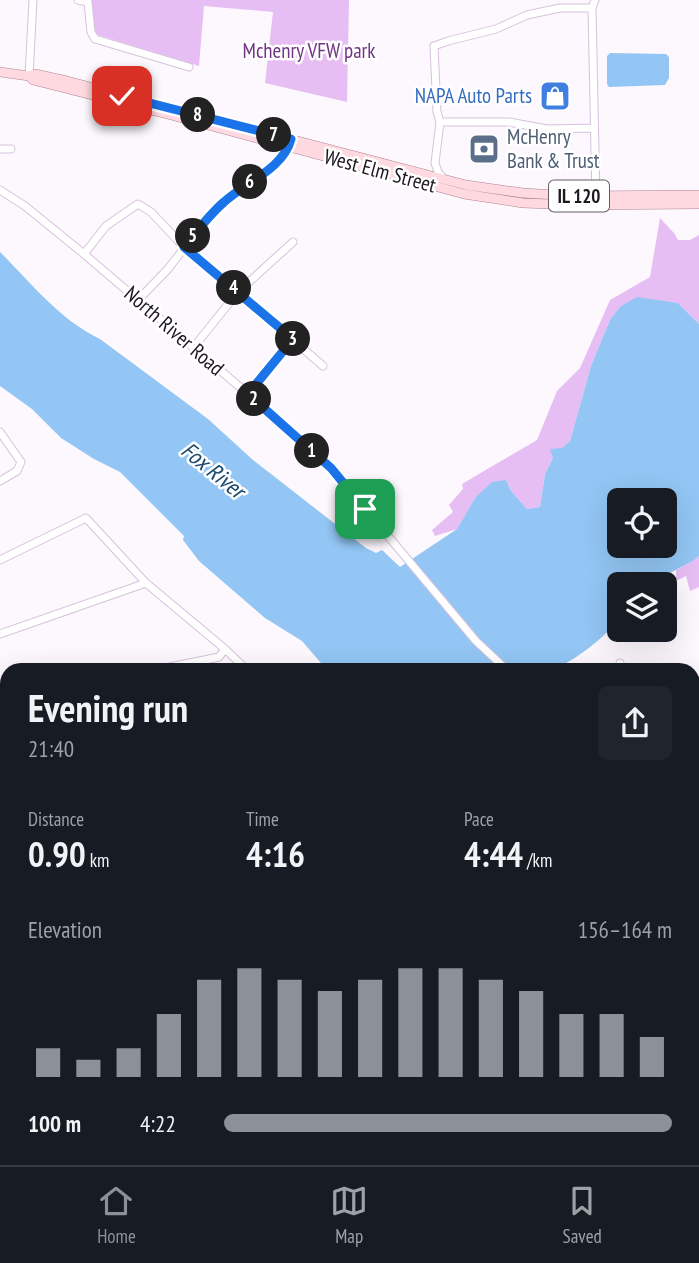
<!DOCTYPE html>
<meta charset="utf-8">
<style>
:root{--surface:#171b24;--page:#20242c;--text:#f1f3f6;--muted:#9ea1a6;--line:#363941;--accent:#8c9099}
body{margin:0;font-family:"PT Sans Narrow",sans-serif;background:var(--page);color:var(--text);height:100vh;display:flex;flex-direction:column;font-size:26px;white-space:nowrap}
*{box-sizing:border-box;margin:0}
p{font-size:23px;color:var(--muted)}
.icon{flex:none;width:38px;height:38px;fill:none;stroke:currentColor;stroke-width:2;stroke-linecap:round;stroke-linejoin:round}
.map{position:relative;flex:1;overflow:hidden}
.side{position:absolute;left:0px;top:663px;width:700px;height:502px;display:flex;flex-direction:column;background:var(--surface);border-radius:21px 21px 0 0;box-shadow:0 7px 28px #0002}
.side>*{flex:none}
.tools{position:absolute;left:607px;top:488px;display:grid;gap:14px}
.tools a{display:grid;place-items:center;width:70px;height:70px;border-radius:10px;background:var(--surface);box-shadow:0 7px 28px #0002;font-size:35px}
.pin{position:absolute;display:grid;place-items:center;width:60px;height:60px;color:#fff;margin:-30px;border-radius:14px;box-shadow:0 4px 10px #0006}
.km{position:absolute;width:35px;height:35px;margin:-18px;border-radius:50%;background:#222;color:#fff;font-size:19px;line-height:35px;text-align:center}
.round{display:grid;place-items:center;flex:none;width:74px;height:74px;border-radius:10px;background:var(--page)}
.summary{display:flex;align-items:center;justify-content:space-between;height:119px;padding:0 28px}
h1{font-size:38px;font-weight:800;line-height:52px}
.stats{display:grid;grid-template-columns:repeat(3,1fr);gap:10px;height:119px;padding:7px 28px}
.stats div{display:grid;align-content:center}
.stats b{font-size:35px;font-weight:800}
.stats small{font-size:19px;font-weight:400}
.stats p{font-size:19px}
.chart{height:196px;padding:14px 28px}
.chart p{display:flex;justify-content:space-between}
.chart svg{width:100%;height:126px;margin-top:7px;stroke:var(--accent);stroke-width:6}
ul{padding:0 28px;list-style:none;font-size:23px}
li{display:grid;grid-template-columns:112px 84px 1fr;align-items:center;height:52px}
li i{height:18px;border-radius:9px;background:var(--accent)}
.tab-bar{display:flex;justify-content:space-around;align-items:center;height:98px;border-top:2px solid var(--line);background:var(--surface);font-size:19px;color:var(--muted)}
.tab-bar a{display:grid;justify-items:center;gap:4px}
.tab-bar .current{color:var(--accent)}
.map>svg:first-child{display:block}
.green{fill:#e7bef4}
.water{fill:#93c6f4;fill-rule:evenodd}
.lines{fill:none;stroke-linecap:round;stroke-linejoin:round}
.minor-casing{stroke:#d6c2dc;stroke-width:9}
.major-casing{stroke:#af848f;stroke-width:10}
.minor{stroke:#fff;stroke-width:7}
.major{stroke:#fed9e0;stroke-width:9}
.route-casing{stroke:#fff;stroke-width:14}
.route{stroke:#1a73e8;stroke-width:9}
.labels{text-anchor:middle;stroke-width:5;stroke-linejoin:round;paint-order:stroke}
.shield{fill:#fff;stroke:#625d63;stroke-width:2}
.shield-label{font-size:19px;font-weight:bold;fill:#1e1720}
.park-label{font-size:21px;fill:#723684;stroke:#fff}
.shop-label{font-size:21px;fill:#366cbe;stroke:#fff;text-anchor:end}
.service-label{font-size:21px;fill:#4e5e75;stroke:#fff;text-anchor:start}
.street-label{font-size:21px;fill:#1e1720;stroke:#fff}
.water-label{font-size:23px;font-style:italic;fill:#19496e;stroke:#fff}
</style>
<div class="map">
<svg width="699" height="1165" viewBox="0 0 699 1165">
<rect width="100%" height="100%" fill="#fdf8fe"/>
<!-- green -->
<path class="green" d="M88 0H349L347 102 265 83 273 12 204 6 199 66 98 35 94 30Z
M660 218 674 233 678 240H690L699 235V324L678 303 658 301 610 320 591 366 570 441 553 458 545 474 540 507 527 509 511 491 506 480 475 498 457 529 435 536 432 530 453 512 449 505 463 489 462 484 537 440 557 391 580 368 610 300 650 277Z
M699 556V587L690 591 686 576 676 581V570L693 561Z
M7 793V1112H0V794Z
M693 946H699V1056H693Z"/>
<!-- water -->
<path class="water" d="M610 53 666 54 669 57V78L665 85 609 87 607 84V56Z
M0 252C31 283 60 320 100 339L208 419 253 460 366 548 376 553 382 550 400 567 457 529 475 498 492 482 506 480 511 491 527 509 540 507 545 474 553 458 550 449 562 448 570 441 591 366 610 320 621 306 637 297 678 303 699 324V556L693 561 664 576 654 584H620L619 619C605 637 574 662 553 669 543 672 530 670 520 670L515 668 506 670H327L302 641 265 618 199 561 183 540 184 536 120 472 94 459 61 438 32 409 0 386ZM620 500H665V546H620Z
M324 1159H445L446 1165H325Z"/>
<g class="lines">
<!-- minor casing -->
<g class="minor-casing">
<path id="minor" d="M78 0 88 2 91 32 95 39 189 67
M595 0 592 8 596 200
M29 76 33 0
M440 122H509L547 129 594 128
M0 149H11
M444 179 438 172 435 163 440 122 437 112 434 46 448 41 496 29 527 15 560 8H592
M0 190 25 206 84 254 248 394 331 468 476 641 507 670
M84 254 106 226 138 204 151 212 184 247 238 292 323 366
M138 300 168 269 201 226 224 201 280 160 290 143
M193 348 238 292 293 242
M248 394 293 339
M0 432 21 462 17 471 0 481
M0 560 86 518 146 583 225 649 247 670
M0 634 146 583
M620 663V670
M155 670 219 657 225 649
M0 701 7 700
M0 730 7 754
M693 761 699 752
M0 1148 7 1147
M262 1158V1165
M494 1158 495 1165
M651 1165V1158"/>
</g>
<!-- major casing -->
<g class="major-casing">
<path id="major" d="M0 72 29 76 35 74 67 81 466 185 523 193 575 196 699 195
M29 76 33 80 171 115 464 194 523 203 575 205 699 204"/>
</g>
<!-- minor -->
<use href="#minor" class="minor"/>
<!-- major -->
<use href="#major" class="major"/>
</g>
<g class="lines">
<!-- route casing -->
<g class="route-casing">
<path id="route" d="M122 96 291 139C283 169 246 182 224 202 209 215 197 231 184 247L293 339 248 394 331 468 365 509"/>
</g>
<!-- route -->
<use href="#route" class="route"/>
</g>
<!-- icons -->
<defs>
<g id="shop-square" transform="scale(1.575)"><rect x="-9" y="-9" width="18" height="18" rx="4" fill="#3f7fe0" stroke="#fff"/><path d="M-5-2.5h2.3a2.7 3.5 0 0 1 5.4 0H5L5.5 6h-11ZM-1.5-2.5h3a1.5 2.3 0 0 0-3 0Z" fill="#fff"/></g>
<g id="bank-square" transform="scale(1.575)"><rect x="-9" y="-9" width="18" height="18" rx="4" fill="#5c6f8a" stroke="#fff"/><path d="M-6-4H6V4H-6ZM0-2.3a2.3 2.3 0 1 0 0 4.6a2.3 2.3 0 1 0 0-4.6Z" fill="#fff"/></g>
</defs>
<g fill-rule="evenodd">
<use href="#shop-square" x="555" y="96"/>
<use href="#bank-square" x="484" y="149"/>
</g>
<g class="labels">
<!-- shield labels -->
<rect class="shield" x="549" y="180.5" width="60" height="31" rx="5"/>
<g class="shield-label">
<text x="579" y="203">IL 120</text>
</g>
<!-- park labels -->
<g class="park-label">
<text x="309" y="58">Mchenry VFW park</text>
</g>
<!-- shop labels -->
<g class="shop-label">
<text x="532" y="103">NAPA Auto Parts</text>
</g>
<!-- service labels -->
<g class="service-label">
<text x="507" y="144">McHenry<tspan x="507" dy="24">Bank &amp; Trust</tspan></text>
</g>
<!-- street labels -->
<g class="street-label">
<text transform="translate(380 171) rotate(15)" y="7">West Elm Street</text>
<text transform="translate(174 331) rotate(41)" y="7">North River Road</text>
</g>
<!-- water labels -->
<g class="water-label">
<text transform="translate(213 470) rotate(39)" y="8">Fox River</text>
</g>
</g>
</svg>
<div class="tools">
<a><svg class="icon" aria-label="locate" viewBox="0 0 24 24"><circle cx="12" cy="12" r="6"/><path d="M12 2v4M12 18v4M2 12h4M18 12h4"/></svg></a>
<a><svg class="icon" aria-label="layers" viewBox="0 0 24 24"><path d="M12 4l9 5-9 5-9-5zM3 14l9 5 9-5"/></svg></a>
</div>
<div class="pin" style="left:365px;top:509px;background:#1e9e55"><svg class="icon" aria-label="arrive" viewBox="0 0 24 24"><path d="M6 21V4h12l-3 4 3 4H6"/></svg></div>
<div class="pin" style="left:122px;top:96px;background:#d93025"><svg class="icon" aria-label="check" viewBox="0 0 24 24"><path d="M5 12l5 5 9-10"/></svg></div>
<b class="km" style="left:312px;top:451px">1</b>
<b class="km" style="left:254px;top:399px">2</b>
<b class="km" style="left:293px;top:339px">3</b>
<b class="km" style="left:234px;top:288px">4</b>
<b class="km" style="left:193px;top:236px">5</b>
<b class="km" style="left:250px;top:182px">6</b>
<b class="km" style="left:274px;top:135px">7</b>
<b class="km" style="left:198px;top:115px">8</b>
<section class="side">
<div class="summary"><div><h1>Evening run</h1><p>21:40</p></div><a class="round"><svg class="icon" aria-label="share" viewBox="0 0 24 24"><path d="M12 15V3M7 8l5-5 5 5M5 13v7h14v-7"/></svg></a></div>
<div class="stats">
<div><p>Distance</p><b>0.90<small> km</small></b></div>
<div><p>Time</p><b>4:16</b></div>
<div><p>Pace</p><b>4:44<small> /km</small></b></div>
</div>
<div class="chart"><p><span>Elevation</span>156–164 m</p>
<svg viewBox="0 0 160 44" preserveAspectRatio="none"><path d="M5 44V34M15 44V38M25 44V34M35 44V22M45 44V10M55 44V6M65 44V10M75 44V14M85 44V10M95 44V6M105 44V6M115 44V10M125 44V14M135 44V22M145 44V22M155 44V30"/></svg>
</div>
<ul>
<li><b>100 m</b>4:22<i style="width:100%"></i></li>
</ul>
</section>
</div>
<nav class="tab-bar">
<a class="current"><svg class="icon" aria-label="home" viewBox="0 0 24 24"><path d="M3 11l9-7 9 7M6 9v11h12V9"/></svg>Home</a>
<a><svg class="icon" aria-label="map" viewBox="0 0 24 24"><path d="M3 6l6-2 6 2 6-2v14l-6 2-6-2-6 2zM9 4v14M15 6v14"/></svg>Map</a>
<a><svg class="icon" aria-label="saved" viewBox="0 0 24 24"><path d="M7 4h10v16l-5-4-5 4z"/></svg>Saved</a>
</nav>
